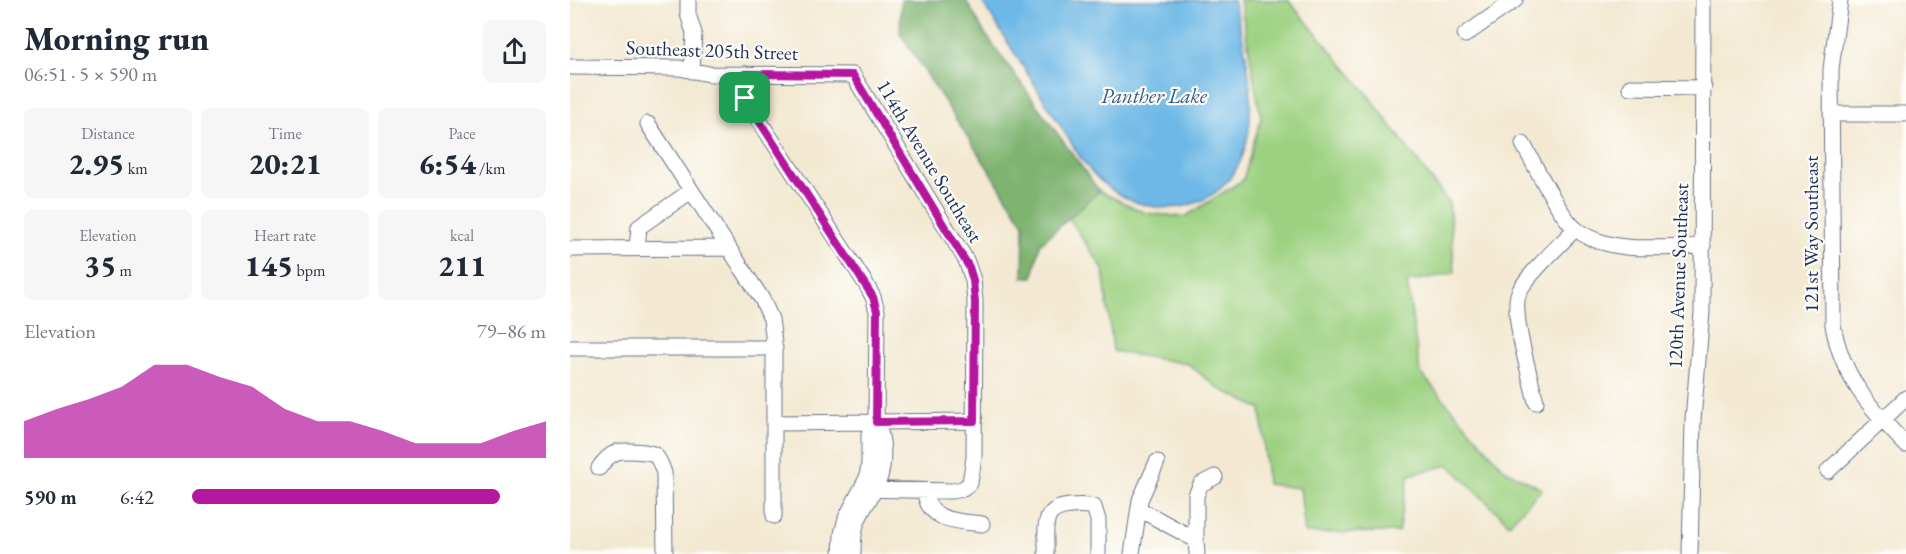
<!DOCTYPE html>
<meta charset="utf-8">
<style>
:root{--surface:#fff;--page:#f6f6f7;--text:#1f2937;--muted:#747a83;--accent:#b5179e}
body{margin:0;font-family:"EB Garamond",serif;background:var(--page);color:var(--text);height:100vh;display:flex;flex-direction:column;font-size:22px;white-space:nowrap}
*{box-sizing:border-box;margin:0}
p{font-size:20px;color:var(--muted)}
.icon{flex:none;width:33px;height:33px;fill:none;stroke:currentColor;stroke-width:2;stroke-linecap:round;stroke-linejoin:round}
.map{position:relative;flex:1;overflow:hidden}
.drawer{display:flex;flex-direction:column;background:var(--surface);width:570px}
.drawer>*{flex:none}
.pin{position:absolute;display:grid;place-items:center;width:51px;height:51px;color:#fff;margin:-26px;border-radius:12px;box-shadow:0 3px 9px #0006}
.round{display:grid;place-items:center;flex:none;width:63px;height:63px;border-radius:9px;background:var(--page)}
.head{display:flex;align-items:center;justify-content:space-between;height:102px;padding:0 24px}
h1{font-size:33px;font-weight:800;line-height:45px}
.stats{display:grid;grid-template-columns:repeat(3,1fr);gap:9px;height:102px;padding:6px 24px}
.stats div{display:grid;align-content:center;border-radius:9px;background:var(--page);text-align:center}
.stats b{font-size:30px;font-weight:800}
.stats small{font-size:16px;font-weight:400}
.stats p{font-size:16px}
.chart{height:168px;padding:12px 24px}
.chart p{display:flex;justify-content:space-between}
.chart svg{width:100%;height:108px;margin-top:6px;fill:var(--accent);opacity:.7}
ul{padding:0 24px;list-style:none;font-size:20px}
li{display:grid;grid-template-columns:96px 72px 1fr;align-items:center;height:45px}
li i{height:15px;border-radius:8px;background:var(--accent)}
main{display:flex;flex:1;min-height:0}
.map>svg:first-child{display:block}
.green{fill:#9dd181;stroke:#5c8070;stroke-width:1.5}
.forest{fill:#7eb36f;stroke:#4c7166;stroke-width:1.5}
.water{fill:#6db8e6;stroke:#4474a2;stroke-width:1.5}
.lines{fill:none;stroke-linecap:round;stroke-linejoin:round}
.minor-casing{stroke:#677087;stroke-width:17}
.minor{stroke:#fff;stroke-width:15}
.route-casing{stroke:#fff;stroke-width:12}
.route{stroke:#b5179e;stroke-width:8}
.labels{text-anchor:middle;stroke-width:4.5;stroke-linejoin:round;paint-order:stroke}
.street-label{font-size:20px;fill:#1b2f5e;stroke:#fdfcf7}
.water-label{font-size:21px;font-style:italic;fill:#345887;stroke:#fdfcf7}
</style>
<main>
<section class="drawer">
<div class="head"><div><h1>Morning run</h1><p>06:51 · 5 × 590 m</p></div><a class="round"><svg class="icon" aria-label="share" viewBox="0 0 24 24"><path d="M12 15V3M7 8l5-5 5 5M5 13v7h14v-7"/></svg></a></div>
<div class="stats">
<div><p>Distance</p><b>2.95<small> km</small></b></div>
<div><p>Time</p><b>20:21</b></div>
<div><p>Pace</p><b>6:54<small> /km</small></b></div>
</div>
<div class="stats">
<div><p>Elevation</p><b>35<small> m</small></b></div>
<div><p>Heart rate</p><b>145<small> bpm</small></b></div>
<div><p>kcal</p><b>211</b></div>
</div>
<div class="chart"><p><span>Elevation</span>79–86 m</p>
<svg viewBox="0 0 160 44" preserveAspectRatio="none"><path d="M0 44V29L10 24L20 20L30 15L40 6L50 6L60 11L70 15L80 24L90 29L100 29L110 33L120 38L130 38L140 38L150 33L160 29V44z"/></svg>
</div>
<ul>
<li><b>590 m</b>6:42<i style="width:87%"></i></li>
</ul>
</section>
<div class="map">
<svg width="1336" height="554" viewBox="0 0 1336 554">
<rect width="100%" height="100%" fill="#fdfcf7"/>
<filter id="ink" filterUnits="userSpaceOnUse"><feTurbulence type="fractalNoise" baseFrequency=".0167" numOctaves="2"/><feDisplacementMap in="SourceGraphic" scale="12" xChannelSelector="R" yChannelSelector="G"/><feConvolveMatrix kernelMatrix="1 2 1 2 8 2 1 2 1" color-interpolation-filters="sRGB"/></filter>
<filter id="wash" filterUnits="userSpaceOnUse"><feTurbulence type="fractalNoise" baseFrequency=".008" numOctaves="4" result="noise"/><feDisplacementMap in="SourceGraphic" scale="24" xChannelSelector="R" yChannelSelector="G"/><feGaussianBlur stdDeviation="1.35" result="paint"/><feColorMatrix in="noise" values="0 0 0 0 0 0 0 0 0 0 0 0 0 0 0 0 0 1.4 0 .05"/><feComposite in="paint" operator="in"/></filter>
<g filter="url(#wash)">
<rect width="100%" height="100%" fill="#f3e9d2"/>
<!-- green -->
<path class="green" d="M670 0H718L796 92 879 203 885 273 837 282 850 372 934 469 972 489 939 524 879 465 839 475 828 532 735 533 730 488 697 484 691 409 648 388 618 364 543 351 533 269 499 218 529 191 575 213 615 217 673 180 691 118Z"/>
<!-- forest -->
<path class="forest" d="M331 0H396L414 32 529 191 470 244 463 277H453L454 224 330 33Z"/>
<!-- water -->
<path class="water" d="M411 0H663C675 42 687 96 677 140 664 205 598 225 545 192 532 184 521 172 512 160Z"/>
</g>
<g filter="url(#ink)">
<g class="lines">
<!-- minor casing -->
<g class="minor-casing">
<path id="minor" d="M118 0V14L124 33 122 71
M1270 0 1261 69 1263 325C1272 377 1300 408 1336 445
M895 35 945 0
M0 67 109 68 139 74 283 75 396 260 403 280 405 302 404 458 400 483 393 489 382 491 292 489
M175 74V98L177 102 296 284 303 297 307 311 306 422
M1060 87 1134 88
M1261 114H1336
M78 124 192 299 201 319 204 343V516
M953 144C964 163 991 219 1007 230 1041 255 1092 247 1133 246
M67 248 69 227 121 191
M0 249 159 248
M0 348H205
M966 402C961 378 940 313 949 292 956 276 991 244 1005 229
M205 423 404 421
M29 468C33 462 39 455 47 452 54 450 80 451 85 455 90 460 92 467 94 473L95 554
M1258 471 1336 398
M355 491C357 522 388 521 412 524
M569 509 626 540 627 554
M626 540V495L631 484 645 477
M271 554 272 534 276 518 297 478 299 464V434L306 422C315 439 315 467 307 485 301 498 292 509 287 522 283 532 283 543 283 554
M476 554C477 529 469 509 500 506 509 505 516 505 524 507L528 520V554
M562 554 570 500 587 462
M1120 554 1123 420 1132 312 1133 0"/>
</g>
<!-- minor -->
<use href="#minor" class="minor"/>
</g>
</g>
<g class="lines" filter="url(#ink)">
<!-- route casing -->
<g class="route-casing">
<path id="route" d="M175 74 283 75 399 267 403 280 405 302 404 421 306 422 307 311 303 297 177 102 175 98Z"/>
</g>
<!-- route -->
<use href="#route" class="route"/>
</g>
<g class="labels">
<!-- street labels -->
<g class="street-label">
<text transform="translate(142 50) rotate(2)" y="7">Southeast 205th Street</text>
<text transform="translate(360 161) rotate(59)" y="7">114th Avenue Southeast</text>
<text transform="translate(1241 234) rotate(-90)" y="7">121st Way Southeast</text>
<text transform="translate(1108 276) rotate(-88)" y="7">120th Avenue Southeast</text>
</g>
<!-- water labels -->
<g class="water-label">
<text x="584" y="103">Panther Lake</text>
</g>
</g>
</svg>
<div class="pin" style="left:175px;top:98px;background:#1e9e55"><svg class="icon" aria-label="arrive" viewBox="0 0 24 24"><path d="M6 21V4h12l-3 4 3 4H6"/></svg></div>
</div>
</main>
